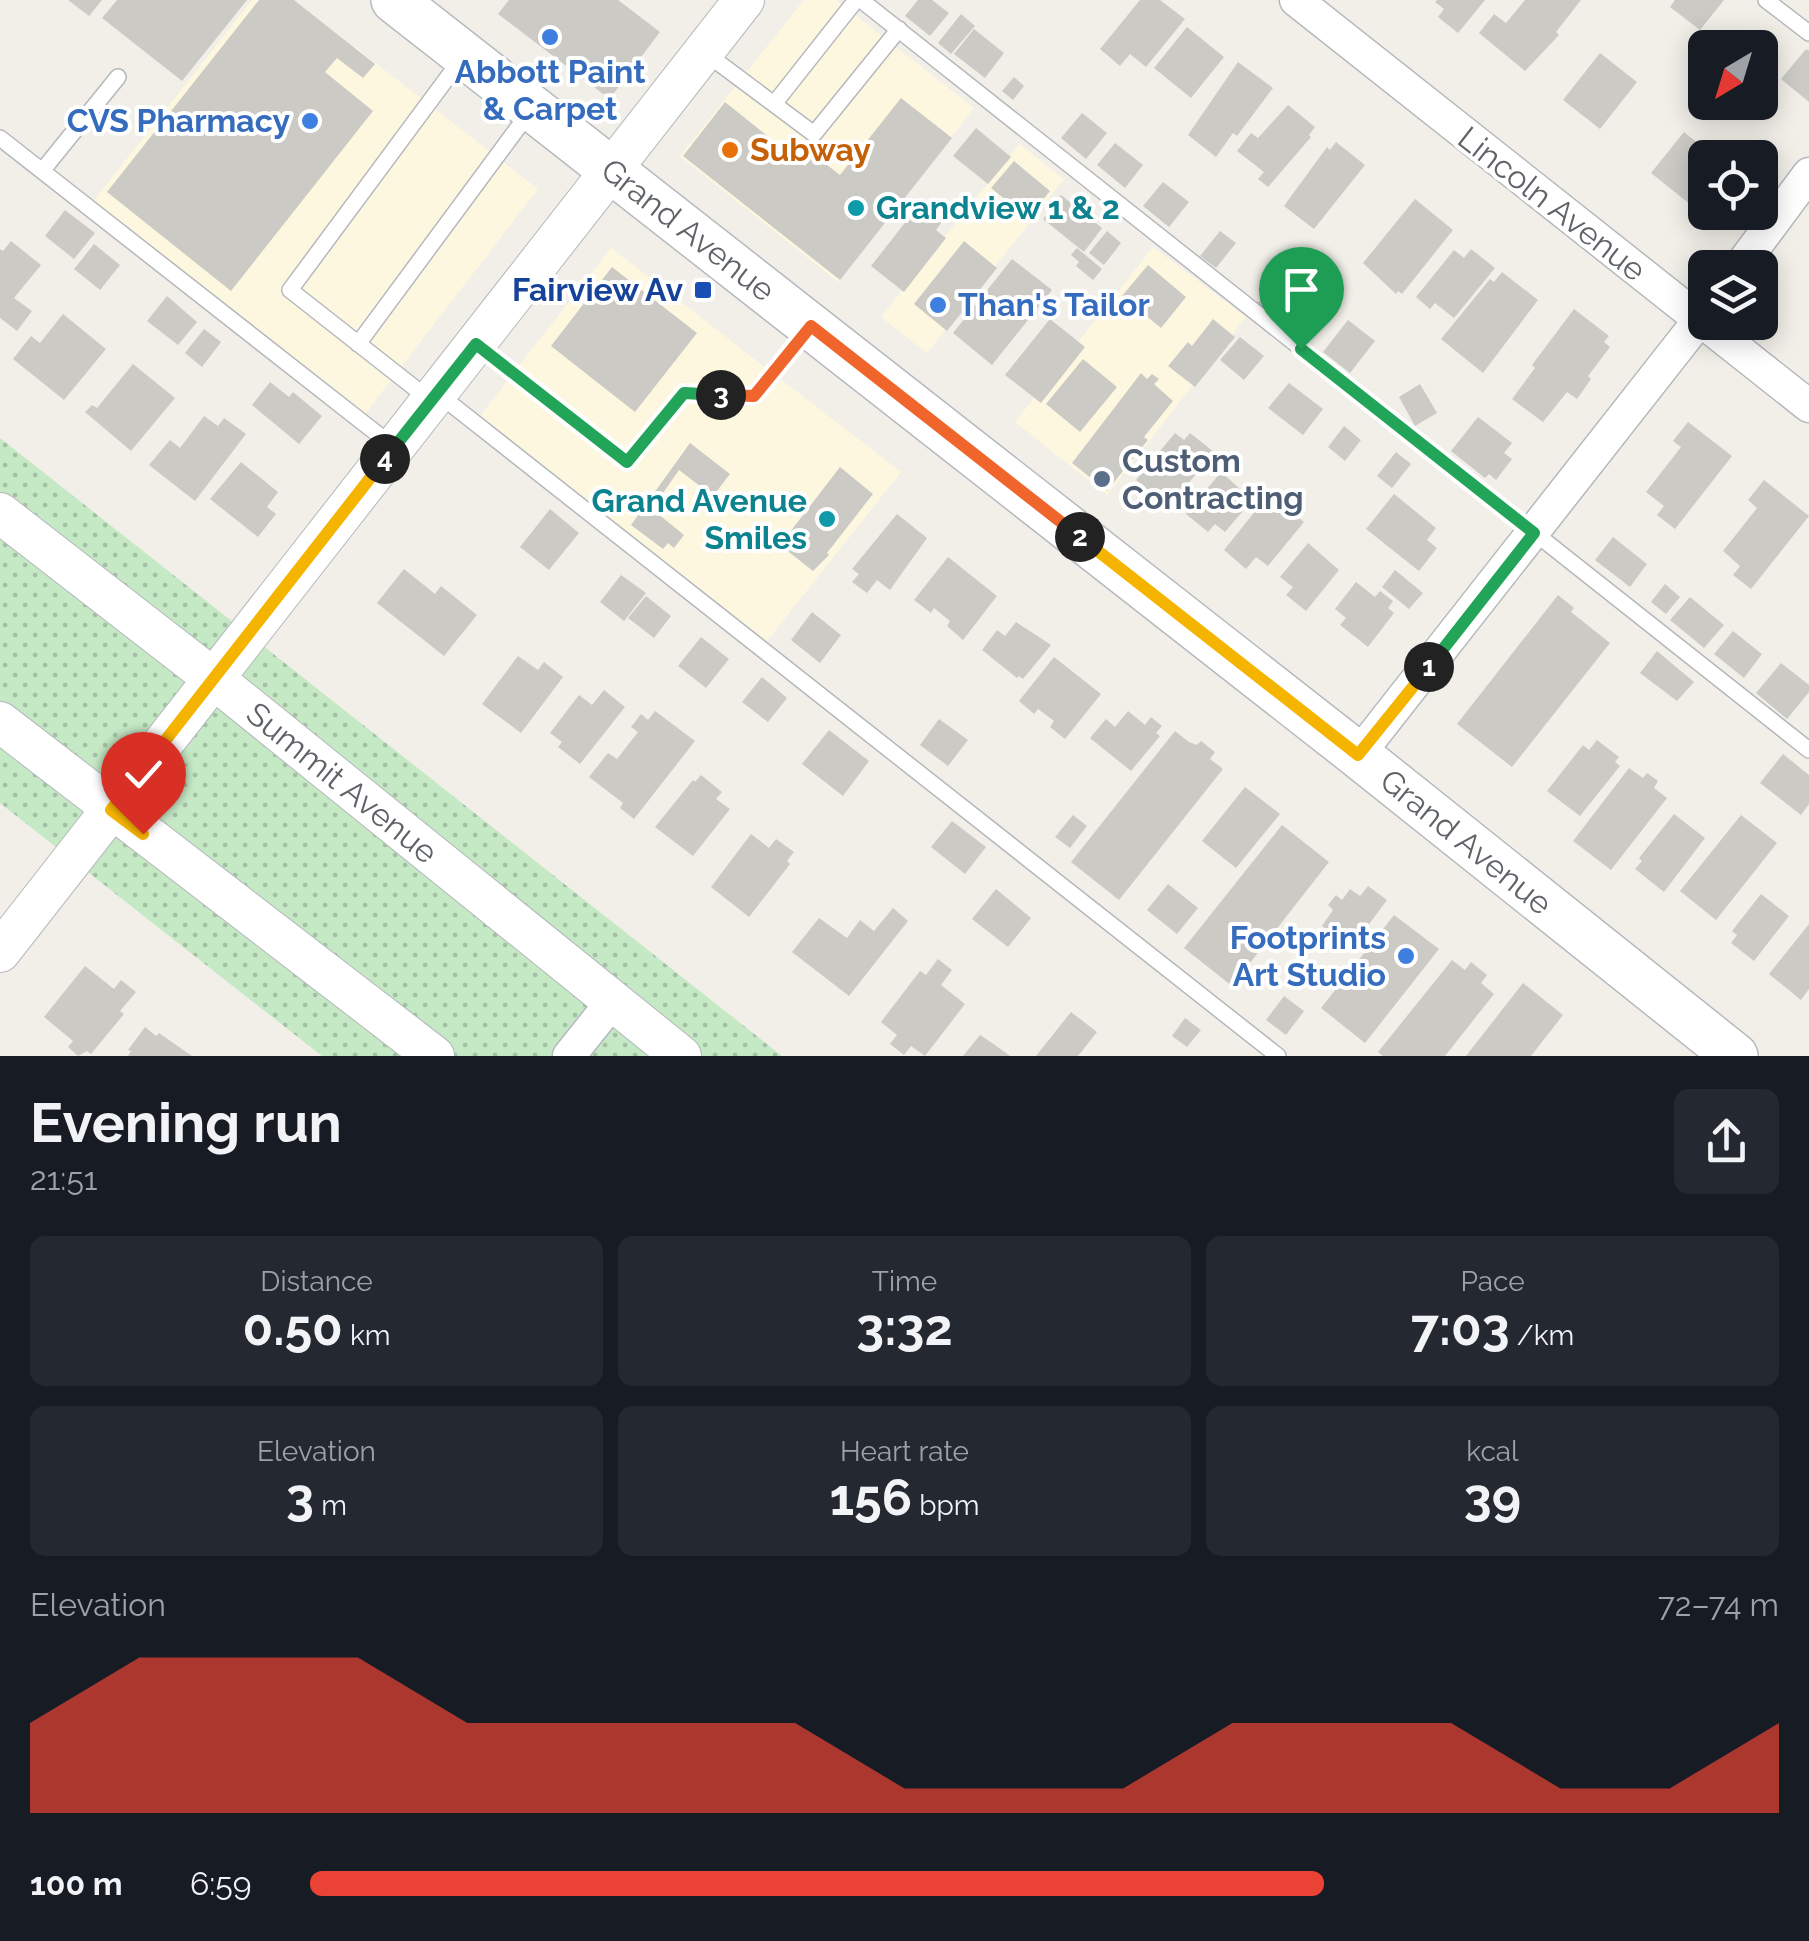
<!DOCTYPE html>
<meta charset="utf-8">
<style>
:root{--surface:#171b24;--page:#242831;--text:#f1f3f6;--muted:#9ea1a6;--accent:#ea4335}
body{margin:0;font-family:Raleway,sans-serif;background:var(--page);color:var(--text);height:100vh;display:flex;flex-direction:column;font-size:38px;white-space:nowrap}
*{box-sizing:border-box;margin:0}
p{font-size:32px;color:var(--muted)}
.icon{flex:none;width:55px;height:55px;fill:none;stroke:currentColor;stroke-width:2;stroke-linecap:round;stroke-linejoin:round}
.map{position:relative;height:1056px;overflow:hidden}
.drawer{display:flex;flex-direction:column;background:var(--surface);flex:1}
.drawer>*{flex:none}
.needle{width:65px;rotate:218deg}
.tools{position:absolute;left:1688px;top:30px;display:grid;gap:20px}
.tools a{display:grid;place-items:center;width:90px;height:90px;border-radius:15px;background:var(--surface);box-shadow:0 5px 25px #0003;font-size:50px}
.pin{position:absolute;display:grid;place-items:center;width:85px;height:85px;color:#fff;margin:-102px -42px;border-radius:50% 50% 50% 0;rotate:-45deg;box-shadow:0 0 10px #0007}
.pin .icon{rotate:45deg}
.km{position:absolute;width:50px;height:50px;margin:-25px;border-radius:50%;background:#222;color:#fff;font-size:28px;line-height:50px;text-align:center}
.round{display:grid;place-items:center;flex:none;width:105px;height:105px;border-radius:15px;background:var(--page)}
.summary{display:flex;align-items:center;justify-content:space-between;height:170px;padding:0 30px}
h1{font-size:55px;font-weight:700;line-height:75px}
.stats{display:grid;grid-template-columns:repeat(3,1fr);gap:15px;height:170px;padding:10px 30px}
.stats div{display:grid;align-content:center;border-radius:15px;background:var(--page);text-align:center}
.stats b{font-size:50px;font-weight:700}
.stats small{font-size:28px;font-weight:400}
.stats p{font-size:28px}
.chart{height:280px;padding:20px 30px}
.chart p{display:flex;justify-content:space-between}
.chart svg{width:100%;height:180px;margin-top:10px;fill:var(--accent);opacity:.7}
ul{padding:0 30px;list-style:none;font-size:32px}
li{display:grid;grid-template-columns:160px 120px 1fr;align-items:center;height:75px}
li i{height:25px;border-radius:12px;background:var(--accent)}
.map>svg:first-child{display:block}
.commercial{fill:#fef7e0}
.park{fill:url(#park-dots)}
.building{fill:#cccac5}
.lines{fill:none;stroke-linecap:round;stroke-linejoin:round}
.service-casing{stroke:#b5b8bc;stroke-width:18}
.minor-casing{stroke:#b5b8bc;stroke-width:35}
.tertiary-casing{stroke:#b5b8bc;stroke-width:42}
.secondary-casing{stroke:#b6babf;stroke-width:48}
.service{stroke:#fff;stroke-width:15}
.minor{stroke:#fff;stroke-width:32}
.tertiary{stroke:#fff;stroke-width:40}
.secondary{stroke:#fff;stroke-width:45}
.split-1-casing{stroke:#fff;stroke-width:20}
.split-2-casing{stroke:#fff;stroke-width:20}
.split-3-casing{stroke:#fff;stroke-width:20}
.split-4-casing{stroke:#fff;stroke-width:20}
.split-5-casing{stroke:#fff;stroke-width:20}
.split-1{stroke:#22a559;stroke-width:12}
.split-2{stroke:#f5b400;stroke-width:12}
.split-3{stroke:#f0652b;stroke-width:12}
.split-4{stroke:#22a559;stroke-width:12}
.split-5{stroke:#f5b400;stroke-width:12}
.shop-dot{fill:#3f7fe0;stroke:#fff;stroke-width:4}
.food-dot{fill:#e8710a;stroke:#fff;stroke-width:4}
.culture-dot{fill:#0f9aa8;stroke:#fff;stroke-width:4}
.transit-dot{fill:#1a4fb4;stroke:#fff;stroke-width:4}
.service-dot{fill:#5c6f8a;stroke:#fff;stroke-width:4}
.labels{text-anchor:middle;stroke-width:8;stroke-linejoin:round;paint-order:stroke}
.shop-label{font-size:32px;font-weight:bold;fill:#366cbe;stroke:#fff;text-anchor:end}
.food-label{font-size:32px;font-weight:bold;fill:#c56008;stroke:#fff;text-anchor:start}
.street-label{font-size:32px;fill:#5f6368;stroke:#fff}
.culture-label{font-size:32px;font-weight:bold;fill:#0d838f;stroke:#fff;text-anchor:start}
.transit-label{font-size:32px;font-weight:bold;fill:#164399;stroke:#fff;text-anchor:end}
.service-label{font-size:32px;font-weight:bold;fill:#4e5e75;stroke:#fff;text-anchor:start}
</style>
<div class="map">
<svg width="1809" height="1056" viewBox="0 0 1809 1056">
<defs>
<pattern id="park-dots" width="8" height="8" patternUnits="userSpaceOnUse" patternTransform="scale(2.5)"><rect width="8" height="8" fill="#c5e8c5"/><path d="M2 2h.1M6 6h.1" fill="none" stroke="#a3c0a4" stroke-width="1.8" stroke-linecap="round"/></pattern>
</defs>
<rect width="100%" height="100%" fill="#f1efe8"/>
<!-- commercial -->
<path class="commercial" d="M252 0H294L538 189 365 414 92 203Z
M804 0H836L974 108 838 282 680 156Z
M1019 144 1064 179 927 353 881 317Z
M1153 247 1246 317 1107 495 1015 422Z
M611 248 901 472 767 641 480 416Z"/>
<!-- park -->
<path class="park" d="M0 438 782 1056H322L0 803Z"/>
<!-- building -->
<path class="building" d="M68 0H102L89 16Z
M117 0H247L182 81 102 18Z
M259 0H294L375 64 363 78 337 58 325 72 373 111 231 291 107 192Z
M509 0H618L660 32 614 93 603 94 498 14Z
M918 0H932L949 13 930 36 905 16Z
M1140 0H1160L1185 19 1146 67 1130 54 1120 66 1100 49Z
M1437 0H1485L1458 33 1438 17 1444 9 1435 2Z
M1525 0H1581L1556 32 1559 35 1525 71 1479 33 1494 14 1506 23Z
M1675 0H1724L1700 30 1670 7Z
M961 14 975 26 951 54 938 43Z
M1187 27 1224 57 1191 98 1154 68Z
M974 29 1004 53 985 78 954 54Z
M1806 49 1809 51V102L1781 79Z
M1600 53 1637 82 1600 129 1563 100Z
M1238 62 1273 88 1237 136 1233 133 1216 157 1188 135Z
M1014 77 1024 86 1013 100 1002 91Z
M901 98 952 138 840 280 683 156 725 102 805 166 814 155 840 175Z
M1288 105 1315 127 1309 135 1311 137 1268 187 1258 179 1264 172 1237 151 1251 133 1258 138Z
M1082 113 1107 133 1086 159 1061 138Z
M976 128 1011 157 988 184 953 156Z
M1684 132 1709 152 1703 159 1705 198 1696 209 1651 173Z
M1336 142 1365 165 1314 229 1284 206 1327 147 1330 150Z
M1115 143 1143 165 1125 188 1097 165Z
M1014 161 1050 191 1028 218 991 188Z
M1163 182 1189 202 1169 227 1143 206Z
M1061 195 1102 228 1084 252 1043 219Z
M1415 199 1453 230 1402 294 1398 291 1396 294 1363 263Z
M922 201 944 219 936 230 946 238 904 292 871 266Z
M65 210 95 233 74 259 45 236Z
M1107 231 1121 243 1104 265 1089 253Z
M1220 231 1236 243 1216 268 1200 256Z
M11 241 41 265 14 298 32 311 17 331 0 318V249L3 251Z
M964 241 997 268 947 331 914 304Z
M94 244 120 265 100 290 74 269Z
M1077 248 1102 269 1093 280 1076 266 1079 262 1071 255Z
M1471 249 1495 268 1454 318 1435 303 1430 309 1416 297 1454 250 1464 258Z
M1012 259 1052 290 992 365 953 333Z
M1148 265 1186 297 1161 328 1122 296Z
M612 267 697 333 635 412 551 346Z
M1502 272 1538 300 1483 373 1441 339 1490 279 1494 282Z
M1278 278 1303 298 1313 286 1338 306 1318 331 1293 310 1281 324 1257 304Z
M167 296 197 322 178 345 147 321Z
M1574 309 1609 336 1604 342 1610 347 1588 376 1591 379 1577 399 1567 392 1543 422 1512 399 1535 368 1532 365Z
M63 314 106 349 64 400 13 359 31 336 40 343Z
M1050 319 1085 347 1041 403 1005 375Z
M1213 319 1235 337 1195 387 1168 366 1188 342 1192 346Z
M1348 320 1375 341 1350 373 1323 352Z
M204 329 221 342 202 367 185 353Z
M1240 337 1264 356 1244 380 1220 360Z
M1083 359 1117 387 1080 432 1046 404Z
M133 364 175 398 131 451 85 412 92 405 97 408Z
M1141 373 1147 379 1152 374 1159 379 1154 384 1173 401 1144 437 1148 440 1107 491 1072 463Z
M270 382 289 397 293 392 322 416 299 444 252 405Z
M1289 383 1323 409 1303 435 1268 408Z
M1420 384 1437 413 1415 426 1399 397Z
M204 416 218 426 224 418 246 434 195 501 149 465 170 440 180 448Z
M1478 417 1512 443 1504 453 1512 459 1496 480 1489 474 1485 478 1451 451Z
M1688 422 1732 456 1675 529 1657 515 1664 506 1646 492 1681 447 1673 441Z
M1344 426 1361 440 1345 461 1328 447Z
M1175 433 1184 440 1190 433 1214 452 1169 507 1136 480Z
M690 443 730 474 713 496 679 470 652 509 684 535 674 548 668 543 663 549 631 525Z
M1396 452 1411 464 1392 488 1377 476Z
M241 462 278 492 267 507 276 514 258 537 210 499Z
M840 467 873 494 827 553 829 555 813 571 780 545Z
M1221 472 1240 489 1235 494 1248 505 1225 532 1215 524 1208 532 1186 514Z
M1764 480 1809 516 1751 589 1733 575 1740 566 1723 551 1757 508 1748 500Z
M1269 494 1280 503 1284 497 1299 509 1294 514 1304 522 1268 566 1256 557 1246 569 1224 550Z
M1394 494 1436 528 1427 540 1437 548 1419 571 1366 529Z
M550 509 579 533 549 570 520 547Z
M897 514 927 538 890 590 877 580 867 593 852 582 859 574 852 569Z
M1613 537 1647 564 1630 587 1595 560Z
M1308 543 1339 570 1306 611 1286 595 1293 587 1280 577Z
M948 557 997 596 963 640 947 626 950 621 934 608 931 613 914 600Z
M404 569 435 594 441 586 477 615 444 656 377 603Z
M1395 570 1423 593 1409 609 1382 587Z
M621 575 646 593 624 621 600 602Z
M1356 582 1375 597 1380 591 1393 601 1388 608 1394 613 1368 647 1340 625 1346 618 1335 609Z
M1665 584 1680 597 1666 614 1651 602Z
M1558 595 1574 608 1571 612 1610 643 1512 767 1457 724Z
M646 596 671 616 654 638 628 618Z
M1690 597 1724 625 1704 648 1670 620Z
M812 612 841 635 820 663 791 640Z
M1016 622 1051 645 1023 679 1019 676 1017 678 982 650 997 630 1005 636Z
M1733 631 1762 654 1744 678 1714 654Z
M701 637 729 659 706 688 678 666Z
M1657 651 1694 682 1677 701 1640 673Z
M518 656 538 670 544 662 563 677 521 733 482 704Z
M1054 657 1101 694 1065 739 1050 727 1054 721 1038 709 1034 714 1019 701Z
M1781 663 1809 685V692L1787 719 1756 693Z
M762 677 787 698 768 722 742 702Z
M604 690 625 707 580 764 558 747 562 742 550 733 579 695 592 705Z
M655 711 695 741 634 819 620 808 623 803 589 777 608 753 617 759 638 732 631 727 641 714 648 720Z
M1128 711 1145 725 1151 717 1162 726 1156 733 1160 736 1131 771 1090 738 1106 719 1115 727Z
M939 719 968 740 948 766 920 745Z
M829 730 869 761 843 796 802 764Z
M1175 731 1189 742 1197 745 1201 741 1215 752 1210 759 1223 769 1119 900 1071 862Z
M1597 740 1619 757 1615 762 1620 766 1580 816 1547 791 1583 745 1589 750Z
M1783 754 1809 775V804L1801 815 1760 783Z
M1629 768 1643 778 1647 773 1658 781 1654 788 1667 798 1611 870 1573 841Z
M701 775 722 792 716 799 730 809 693 856 655 827 693 780 695 782Z
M1245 787 1280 814 1236 868 1202 841Z
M1674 814 1705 838 1664 892 1635 869 1642 861 1639 858Z
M1073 815 1087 826 1070 848 1055 837Z
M1741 815 1777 843 1716 920 1680 891Z
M952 821 986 847 965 874 931 847Z
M1282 825 1329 862 1232 986 1184 948Z
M751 834 769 848 776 839 794 852 787 861 790 864 749 917 711 887Z
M1168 884 1198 908 1177 934 1147 910Z
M1368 886 1387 900 1352 947 1322 926 1333 910 1328 905 1336 895 1342 900 1350 889 1360 896Z
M996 889 1031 918 1008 947 972 919Z
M1761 894 1789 916 1754 961 1731 943 1737 935 1732 931Z
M893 908 908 921 849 996 792 952 819 918 847 938 860 920 874 931Z
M1394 915 1439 949 1365 1043 1321 1008Z
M1809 924V989L1801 1000 1769 974Z
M938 959 952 970 941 985 965 1004 925 1056 911 1046 904 1055 890 1044 897 1035 881 1022 920 971 926 975Z
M1452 960 1465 970 1471 962 1487 975 1481 983 1494 994 1445 1056H1383L1378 1052Z
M85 966 114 989 121 980 136 992 120 1011 124 1014 91 1054 87 1051 78 1056 68 1047 73 1041 44 1017Z
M1523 983 1563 1015 1531 1056H1466Z
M1284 996 1304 1011 1286 1035 1266 1020Z
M1071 1012 1097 1032 1078 1056H1036Z
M1185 1018 1201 1030 1187 1047 1172 1036Z
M145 1027 156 1036 159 1033 192 1056H128L131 1051 128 1050Z
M980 1035 995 1045 1010 1056H963Z"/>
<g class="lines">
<!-- service casing -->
<g class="service-casing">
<path id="service" d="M861 0 1809 750
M1766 0 1809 33
M704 52 814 134 899 29
M774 104 856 0
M0 138 394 447
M42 171 118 77
M358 344 531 110
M476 344 627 462 684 393 754 397 809 328
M437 393 1278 1056
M430 400 290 290 462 58"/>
</g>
<!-- minor casing -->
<g class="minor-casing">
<path id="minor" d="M1296 0 1809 406
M1739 268 1809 174
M1358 755 1705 313
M569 1056 612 1002"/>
</g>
<!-- tertiary casing -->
<g class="tertiary-casing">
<path id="tertiary" d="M0 513 214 679 681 1056
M0 722 434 1056
M0 952 744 0"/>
</g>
<!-- secondary casing -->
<g class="secondary-casing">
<path id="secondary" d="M394 0 1358 755 1735 1056"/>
</g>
<!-- service -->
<use href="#service" class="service"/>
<!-- minor -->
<use href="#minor" class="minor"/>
<!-- tertiary -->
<use href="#tertiary" class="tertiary"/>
<!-- secondary -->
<use href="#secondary" class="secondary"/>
</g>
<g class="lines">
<!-- split-1 casing -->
<g class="split-1-casing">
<path id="split-1" d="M1301 349 1534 533 1429 667"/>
</g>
<!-- split-2 casing -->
<g class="split-2-casing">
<path id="split-2" d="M1080 537 1358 755 1429 667"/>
</g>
<!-- split-3 casing -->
<g class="split-3-casing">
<path id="split-3" d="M721 395 754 396 811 326 1080 537"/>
</g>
<!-- split-4 casing -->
<g class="split-4-casing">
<path id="split-4" d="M385 459 476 344 627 462 684 393 721 395"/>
</g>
<!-- split-5 casing -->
<g class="split-5-casing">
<path id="split-5" d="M143 834 111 810 385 459"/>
</g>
<!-- split-1 -->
<use href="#split-1" class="split-1"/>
<!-- split-2 -->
<use href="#split-2" class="split-2"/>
<!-- split-3 -->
<use href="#split-3" class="split-3"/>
<!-- split-4 -->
<use href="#split-4" class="split-4"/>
<!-- split-5 -->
<use href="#split-5" class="split-5"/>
</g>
<!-- markers -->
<g class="shop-dot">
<circle cx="550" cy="37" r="10"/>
<circle cx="310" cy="121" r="10"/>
<circle cx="938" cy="305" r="10"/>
<circle cx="1406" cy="956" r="10"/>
</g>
<circle class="food-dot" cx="730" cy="150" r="10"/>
<g class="culture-dot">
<circle cx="856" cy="208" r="10"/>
<circle cx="827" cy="519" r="10"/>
</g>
<rect class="transit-dot" x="693" y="280" width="20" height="20" rx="5"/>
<circle class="service-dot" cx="1102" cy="479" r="10"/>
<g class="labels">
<!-- shop labels -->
<g class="shop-label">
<text x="550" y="83" text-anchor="middle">Abbott Paint<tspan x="550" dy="37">&amp; Carpet</tspan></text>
<text x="290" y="132">CVS Pharmacy</text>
<text x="958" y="316" text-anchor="start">Than's Tailor</text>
<text x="1386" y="949">Footprints<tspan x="1386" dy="37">Art Studio</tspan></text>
</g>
<!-- food labels -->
<g class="food-label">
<text x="750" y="161">Subway</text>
</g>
<!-- street labels -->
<g class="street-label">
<text transform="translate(1552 204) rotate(38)" y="11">Lincoln Avenue</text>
<text transform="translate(688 230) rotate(38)" y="11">Grand Avenue</text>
<text transform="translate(342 783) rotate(39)" y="11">Summit Avenue</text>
<text transform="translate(1466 842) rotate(39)" y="11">Grand Avenue</text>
</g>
<!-- culture labels -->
<g class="culture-label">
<text x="876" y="219">Grandview 1 &amp; 2</text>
<text x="807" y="512" text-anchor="end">Grand Avenue<tspan x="807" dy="37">Smiles</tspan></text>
</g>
<!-- transit labels -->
<g class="transit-label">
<text x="683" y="301">Fairview Av</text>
</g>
<!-- service labels -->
<g class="service-label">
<text x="1122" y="472">Custom<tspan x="1122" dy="37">Contracting</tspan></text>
</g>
</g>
</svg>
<div class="tools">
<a><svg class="needle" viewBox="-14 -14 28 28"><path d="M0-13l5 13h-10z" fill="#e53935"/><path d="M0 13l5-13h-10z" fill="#9ea1a6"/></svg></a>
<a><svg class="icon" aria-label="locate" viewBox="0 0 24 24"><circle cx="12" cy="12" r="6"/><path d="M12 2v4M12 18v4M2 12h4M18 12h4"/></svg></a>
<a><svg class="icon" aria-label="layers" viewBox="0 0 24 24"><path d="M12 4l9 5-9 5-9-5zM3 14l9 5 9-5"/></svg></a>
</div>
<div class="pin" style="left:1301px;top:349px;background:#1e9e55"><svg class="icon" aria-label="arrive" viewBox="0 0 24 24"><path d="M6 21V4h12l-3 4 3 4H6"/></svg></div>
<div class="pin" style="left:143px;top:834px;background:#d93025"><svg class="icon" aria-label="check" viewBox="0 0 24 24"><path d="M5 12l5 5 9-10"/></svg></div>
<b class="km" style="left:1429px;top:667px">1</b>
<b class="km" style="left:1080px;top:537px">2</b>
<b class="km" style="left:721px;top:395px">3</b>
<b class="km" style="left:385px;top:459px">4</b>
</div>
<section class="drawer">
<div class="summary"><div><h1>Evening run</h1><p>21:51</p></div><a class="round"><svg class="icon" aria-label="share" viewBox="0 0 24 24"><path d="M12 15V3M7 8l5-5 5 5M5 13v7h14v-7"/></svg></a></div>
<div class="stats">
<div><p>Distance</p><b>0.50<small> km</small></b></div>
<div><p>Time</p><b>3:32</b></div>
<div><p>Pace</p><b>7:03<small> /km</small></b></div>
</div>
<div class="stats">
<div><p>Elevation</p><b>3<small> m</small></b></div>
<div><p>Heart rate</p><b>156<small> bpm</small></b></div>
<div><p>kcal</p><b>39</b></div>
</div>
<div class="chart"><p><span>Elevation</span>72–74 m</p>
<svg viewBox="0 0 160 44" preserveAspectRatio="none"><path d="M0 44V22L10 6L20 6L30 6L40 22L50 22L60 22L70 22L80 38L90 38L100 38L110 22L120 22L130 22L140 38L150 38L160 22V44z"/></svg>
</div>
<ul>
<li><b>100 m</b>6:59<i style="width:69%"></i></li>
</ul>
</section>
